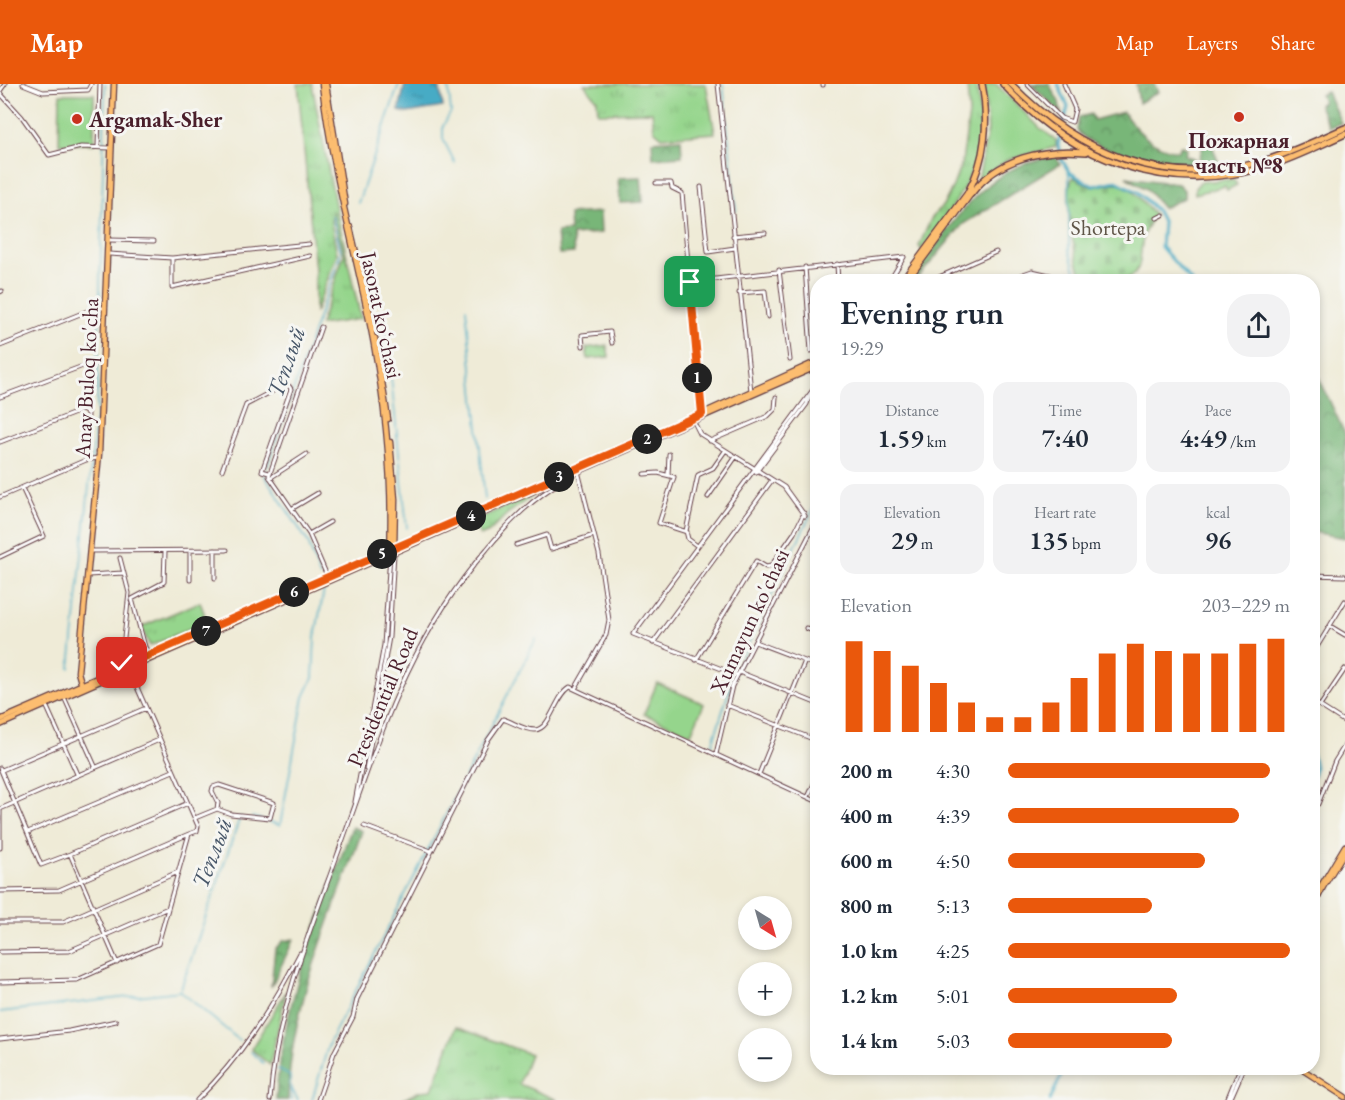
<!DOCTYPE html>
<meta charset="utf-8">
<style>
:root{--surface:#fff;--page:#f2f2f3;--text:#1f2937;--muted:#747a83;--accent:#ea580c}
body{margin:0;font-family:"EB Garamond",serif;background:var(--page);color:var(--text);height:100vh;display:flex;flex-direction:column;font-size:22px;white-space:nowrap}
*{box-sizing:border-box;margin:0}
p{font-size:20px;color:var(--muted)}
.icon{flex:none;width:33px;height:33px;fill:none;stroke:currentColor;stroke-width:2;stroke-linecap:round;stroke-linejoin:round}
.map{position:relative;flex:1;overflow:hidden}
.details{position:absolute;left:810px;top:190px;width:510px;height:801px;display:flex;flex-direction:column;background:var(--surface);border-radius:24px;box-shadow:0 3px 9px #0003}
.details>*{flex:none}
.needle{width:39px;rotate:143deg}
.buttons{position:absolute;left:738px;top:812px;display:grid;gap:12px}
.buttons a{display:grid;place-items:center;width:54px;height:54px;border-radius:50%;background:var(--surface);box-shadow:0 3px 9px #0003;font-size:30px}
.pin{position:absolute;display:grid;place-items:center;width:51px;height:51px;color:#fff;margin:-26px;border-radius:12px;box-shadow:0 3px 9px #0006}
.km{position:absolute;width:30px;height:30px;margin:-15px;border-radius:50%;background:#222;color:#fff;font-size:16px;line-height:30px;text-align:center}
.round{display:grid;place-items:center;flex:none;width:63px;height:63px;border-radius:24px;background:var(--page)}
.headline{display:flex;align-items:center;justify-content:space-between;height:102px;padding:0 30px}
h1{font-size:33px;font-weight:600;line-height:45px}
.stats{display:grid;grid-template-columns:repeat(3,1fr);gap:9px;height:102px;padding:6px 30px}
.stats div{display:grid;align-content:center;border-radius:15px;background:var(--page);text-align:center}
.stats b{font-size:26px;font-weight:600}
.stats small{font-size:16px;font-weight:400}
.stats p{font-size:16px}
.chart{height:168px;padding:12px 30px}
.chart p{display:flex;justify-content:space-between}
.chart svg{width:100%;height:108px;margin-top:6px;stroke:var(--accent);stroke-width:6}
ul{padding:0 30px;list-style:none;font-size:20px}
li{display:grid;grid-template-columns:96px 72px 1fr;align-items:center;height:45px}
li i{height:15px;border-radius:8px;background:var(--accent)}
header{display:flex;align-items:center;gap:36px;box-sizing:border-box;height:84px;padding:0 30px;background:var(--accent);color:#fff}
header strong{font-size:28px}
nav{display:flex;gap:33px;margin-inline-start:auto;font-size:21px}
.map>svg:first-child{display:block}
.grass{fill:url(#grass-tufts);stroke:#707a5c;stroke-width:1.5}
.forest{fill:url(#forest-crowns);stroke:#616a52;stroke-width:1.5}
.cemetery{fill:url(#cemetery-stones);stroke:#707a5c;stroke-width:1.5}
.green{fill:#95d58c;stroke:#707a5c;stroke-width:1.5}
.water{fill:url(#water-ripples);stroke:#486578;stroke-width:1.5}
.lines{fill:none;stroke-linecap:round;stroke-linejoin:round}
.stream{stroke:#46abc5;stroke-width:1.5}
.canal{stroke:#46abc5;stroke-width:3}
.minor-casing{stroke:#633e45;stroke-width:5}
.major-casing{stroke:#633e45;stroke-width:7}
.highway-casing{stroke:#633e45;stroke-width:8}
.minor{stroke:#fff;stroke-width:3}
.major{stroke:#fcbd6f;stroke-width:4.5}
.highway{stroke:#fcbd6f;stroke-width:5}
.route-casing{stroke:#fff;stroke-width:12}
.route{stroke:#ea580c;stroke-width:8}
.poi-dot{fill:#c8321e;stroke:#f6f6f2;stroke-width:2}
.labels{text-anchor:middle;stroke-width:6;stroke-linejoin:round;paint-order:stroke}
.poi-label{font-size:22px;font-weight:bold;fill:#4a1f2b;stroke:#f6f6f2;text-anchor:start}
.park-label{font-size:22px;fill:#605648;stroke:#f6f6f2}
.street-label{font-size:22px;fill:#4a1f2b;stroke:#f6f6f2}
.water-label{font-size:24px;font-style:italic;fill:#485769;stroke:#f6f6f2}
</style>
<header>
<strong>Map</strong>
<nav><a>Map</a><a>Layers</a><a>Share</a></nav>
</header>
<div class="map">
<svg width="1345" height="1016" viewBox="0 0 1345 1016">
<defs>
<pattern id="grass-tufts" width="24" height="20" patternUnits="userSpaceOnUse" patternTransform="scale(1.5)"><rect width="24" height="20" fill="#95d58c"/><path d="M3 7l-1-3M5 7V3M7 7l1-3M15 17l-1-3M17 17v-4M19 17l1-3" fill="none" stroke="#82b679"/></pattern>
<pattern id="forest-crowns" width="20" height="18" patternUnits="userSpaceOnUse" patternTransform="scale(1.5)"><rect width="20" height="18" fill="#78b678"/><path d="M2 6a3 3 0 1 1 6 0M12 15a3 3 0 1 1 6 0" fill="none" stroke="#649363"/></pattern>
<pattern id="cemetery-stones" width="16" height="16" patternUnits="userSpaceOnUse" patternTransform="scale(1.5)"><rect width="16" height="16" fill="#95d58c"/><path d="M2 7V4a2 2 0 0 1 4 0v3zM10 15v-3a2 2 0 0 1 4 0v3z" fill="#82b679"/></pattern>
<pattern id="water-ripples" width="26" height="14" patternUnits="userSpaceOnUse" patternTransform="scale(1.5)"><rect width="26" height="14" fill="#46abc5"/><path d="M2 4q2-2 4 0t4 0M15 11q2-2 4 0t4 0" fill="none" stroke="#3c8ba0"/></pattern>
</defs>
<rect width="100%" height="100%" fill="#f6f6f2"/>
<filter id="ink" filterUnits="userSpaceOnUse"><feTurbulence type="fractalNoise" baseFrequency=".0167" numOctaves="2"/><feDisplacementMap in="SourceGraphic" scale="12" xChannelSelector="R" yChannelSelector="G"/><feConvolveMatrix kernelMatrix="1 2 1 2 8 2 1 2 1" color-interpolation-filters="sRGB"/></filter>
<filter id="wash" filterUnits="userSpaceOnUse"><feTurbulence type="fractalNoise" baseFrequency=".008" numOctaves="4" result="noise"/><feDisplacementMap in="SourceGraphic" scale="24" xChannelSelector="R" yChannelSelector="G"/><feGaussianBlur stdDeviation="1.35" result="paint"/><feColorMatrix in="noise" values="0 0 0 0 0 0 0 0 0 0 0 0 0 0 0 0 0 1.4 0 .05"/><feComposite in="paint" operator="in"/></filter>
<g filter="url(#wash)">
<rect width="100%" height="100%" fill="#efebd7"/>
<!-- grass -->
<path class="grass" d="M298 0H312L336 125 361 235 320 241 344 170 332 127 331 138 337 170 315 229V186Z
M584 0H706L715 49 662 53 654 46 652 28 598 29 597 16Z
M967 0H976C991 76 964 109 921 166L919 162 931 135 944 120 953 102 962 78 969 30Z
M1234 95 1237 101 1227 106 1225 102 1195 110V104L1200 98Z
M607 261 609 273 588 275 586 264Z
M539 407 506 431 489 448 480 452 474 437Z
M200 518 207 537 150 562 141 543Z
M286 908 270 981 251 965Z
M456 943 530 970 519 1000 557 1016H402L420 1007 432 1006Z"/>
<!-- forest -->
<path class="forest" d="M1031 0H1049L1059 18 1061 29Z
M1136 0H1154L1158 8 1139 19Z
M1327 8 1341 39 1329 43 1319 21 1323 17 1320 11Z
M1123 28C1138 49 1154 64 1178 67L1181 62 1187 64 1185 71 1195 75 1193 80C1164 77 1095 71 1077 46L1079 33 1091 30 1094 36Z
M1207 49 1219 79H1198Z
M681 55 682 72 653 74 652 57Z
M1056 73 1060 80 963 140 916 196 921 198H910C949 145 983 79 1056 73Z
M641 93 643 118 620 119 618 94Z
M1126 93 1178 100 1184 106V114L1163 124 1147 105Z
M600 128 601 149 572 151 574 169 559 170 557 148 570 147 569 130Z
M1313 281 1345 350V454L1313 448Z
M352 743 362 747C332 833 289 923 288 1016H276C281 921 320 832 352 743Z
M294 855 271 903 275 865 283 857Z"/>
<!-- cemetery -->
<path class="cemetery" d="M1073 93 1092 103 1115 99 1122 101 1132 106 1155 131C1123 166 1169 208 1082 193 1075 175 1062 109 1073 93Z"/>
<!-- green -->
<path class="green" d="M984 0H996L1040 44 1056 56V63L1007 76 978 97 988 46Z
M60 10H94V60H59Z
M657 599 704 620 691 650 644 630Z"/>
<!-- water -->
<path class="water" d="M405 0H439L443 23 407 29 399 27Z"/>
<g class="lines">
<!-- stream -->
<path class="stream" d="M448 0 451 28 443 42V55L455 79
M723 0 736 127
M1069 88V166L1078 197
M358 119 399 0
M466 224 485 415
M385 237 407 444
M320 493 308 458 264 391 341 168 332 131
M70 584 97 326 105 0
M712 661 736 585 818 415
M252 733 280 741 304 613 313 594 315 553 324 506
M0 928 180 907
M239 956 180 907 240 733
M251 968 263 979
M277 985 290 992 291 1016
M291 1004 298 1016
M312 1016 329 959 536 555"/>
<!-- canal -->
<path class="canal" d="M1058 0 1068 23 1058 60 1060 72 1069 88 1093 102 1116 97 1138 108 1157 127 1163 139 1161 163 1192 198
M1312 670 1315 684 1312 695
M1050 1016 1065 984"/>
</g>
</g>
<g filter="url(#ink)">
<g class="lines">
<!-- minor casing -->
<g class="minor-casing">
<path id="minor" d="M23 0 43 8 88 6 91 0
M718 0 751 307
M823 0V1
M1027 0 1061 34 1072 38 1075 25 1064 0
M0 7 5 0
M0 9 22 33 49 71 81 63 111 64
M98 63 100 0
M656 99H671L672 104 682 109 701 329
M701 103 708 168 735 164
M1157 134 1163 131
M733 152 765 149
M109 156 154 157
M109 170 172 174 309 160
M172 174V203L310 172
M837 180 838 198
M805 183 811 267
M779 186 790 276
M690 198 904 173 889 198
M941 198 939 193 996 168
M1001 198 1032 187 1080 198
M0 208 2 207
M739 209 765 207 768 233
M321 243 269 392 309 450 328 494
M0 262 95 224H105
M583 262 582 251 610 248 612 259
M0 313 91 279H103
M695 340 700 350 784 403 805 432
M710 357 768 332 775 325 776 313
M0 358 83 326 88 330 86 376
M222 386 246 321 284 301 289 302 291 305 262 387 269 389
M756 388 807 320 810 311
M644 390 658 389 674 393 659 439 687 448
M668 391 669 370
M270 394 307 370
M0 413 86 376 98 374
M708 413 735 374
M293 424 318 409
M309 450 330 438
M516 461 547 451 551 465 594 451
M696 461 688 455 686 447 698 391 713 384 725 367
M215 466V494
M90 467 227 466
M190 467V496
M0 473 44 452 22 404
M120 474 129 509 122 572 124 582
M88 491 123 489
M1312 491 1345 492
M1312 512 1317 491
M1330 542 1345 551
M806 544 818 550
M755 558 818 582
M653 559 772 396
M150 571 145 563 132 515 164 498 165 468
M1312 571 1345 517
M696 576 756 477 766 483 771 482 794 449 804 429
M739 588 818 620
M737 591 633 550 818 299
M575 605 606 551 609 536 599 470 578 387
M64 613 95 682
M1312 617 1345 638
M46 621 77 690
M727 621 818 657
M1320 622 1345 585
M716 670 732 602 818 434
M0 684 41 781 70 770 117 879
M366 685 389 553 394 469
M2 686 146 624
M759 690 805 577
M808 713 818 691
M355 718 384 561 390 471
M1318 720 1335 677 1345 661
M195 734 217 725 231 730 270 734 274 719 219 701 213 703 212 707 218 719 217 725
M364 742 431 767
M28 748 173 687
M0 764V725L159 656
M70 770 188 719
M0 807 59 806 189 750
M0 838H63L178 788
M0 868 69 867 168 824
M0 898 77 896 158 860 189 750 197 747 198 742 129 585
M0 955 69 947 116 937
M197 1016C241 973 272 924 300 869
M270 1016C276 930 308 852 337 772 379 657 405 560 487 465 510 437 533 414 564 396
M318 1016 334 969 353 933 357 915 488 656 503 635C513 638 523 646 535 646 551 645 555 612 570 603L818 718
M1227 1016 1240 984
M1230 1016 1244 984"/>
</g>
<!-- major casing -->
<g class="major-casing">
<path id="major" d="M322 0C332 87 356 169 373 255 386 325 393 397 390 468
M326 0 345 120
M350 143 374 246
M901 198 968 108
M906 198 971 110
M375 254 388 335
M390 358 395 415 394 466
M626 364 818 277
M82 602 78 588 99 370 114 0
M0 636 572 388
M0 641 818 282
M1312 817 1345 762
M1312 826 1323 803 1345 767
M1300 984 1345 1013"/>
</g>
<!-- highway casing -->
<g class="highway-casing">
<path id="highway" d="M1003 0C1073 77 1166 113 1269 82 1295 74 1320 61 1345 50
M1011 0C1078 69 1164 105 1260 78 1289 70 1317 56 1345 44
M968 108C986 75 989 36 982 0
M971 110C998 74 1044 64 1086 68"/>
</g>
<!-- minor -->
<use href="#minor" class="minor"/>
<!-- major -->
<use href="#major" class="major"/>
<!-- highway -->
<use href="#highway" class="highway"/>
</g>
</g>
<g class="lines" filter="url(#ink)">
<!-- route casing -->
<g class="route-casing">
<path id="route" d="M122 579 124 582 702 330 690 198"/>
</g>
<!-- route -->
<use href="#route" class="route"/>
</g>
<!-- markers -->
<g class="poi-dot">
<circle cx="1239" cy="33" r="6"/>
<circle cx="77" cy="35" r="6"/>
</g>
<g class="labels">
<!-- poi labels -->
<g class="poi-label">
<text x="89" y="43">Argamak-Sher</text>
<text x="1239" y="64" text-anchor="middle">Пожарная<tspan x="1239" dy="25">часть №8</tspan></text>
</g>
<!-- park labels -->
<g class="park-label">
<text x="1108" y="151">Shortepa</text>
</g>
<!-- street labels -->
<g class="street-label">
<text transform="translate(382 231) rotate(78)" y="8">Jasorat koʻchasi</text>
<text transform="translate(86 294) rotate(-87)" y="8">Anay Buloq ko'cha</text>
<text transform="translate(749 537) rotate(-65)" y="8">Xumayun ko'chasi</text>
<text transform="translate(382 613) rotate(-67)" y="8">Presidential Road</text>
</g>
<!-- water labels -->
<g class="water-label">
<text transform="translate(286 278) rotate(-71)" y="8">Теплый</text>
<text transform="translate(212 769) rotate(-69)" y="8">Теплый</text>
</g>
</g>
</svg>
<div class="buttons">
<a><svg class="needle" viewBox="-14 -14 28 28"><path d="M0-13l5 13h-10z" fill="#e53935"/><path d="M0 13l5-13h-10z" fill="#747a83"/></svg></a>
<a>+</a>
<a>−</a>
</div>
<div class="pin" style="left:690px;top:198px;background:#1e9e55"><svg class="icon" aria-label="arrive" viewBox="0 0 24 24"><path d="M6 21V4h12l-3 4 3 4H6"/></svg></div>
<div class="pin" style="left:122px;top:579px;background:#d93025"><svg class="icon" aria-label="check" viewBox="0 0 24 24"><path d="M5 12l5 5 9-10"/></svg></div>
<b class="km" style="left:697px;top:294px">1</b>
<b class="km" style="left:647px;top:355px">2</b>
<b class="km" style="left:559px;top:393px">3</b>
<b class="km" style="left:471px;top:432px">4</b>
<b class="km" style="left:382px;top:470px">5</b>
<b class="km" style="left:294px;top:508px">6</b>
<b class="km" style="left:206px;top:547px">7</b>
<section class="details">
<div class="headline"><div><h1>Evening run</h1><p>19:29</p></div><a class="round"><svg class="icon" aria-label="share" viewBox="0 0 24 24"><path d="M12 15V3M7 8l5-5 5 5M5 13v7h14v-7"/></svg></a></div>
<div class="stats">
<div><p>Distance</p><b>1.59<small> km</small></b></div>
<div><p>Time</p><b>7:40</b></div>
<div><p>Pace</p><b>4:49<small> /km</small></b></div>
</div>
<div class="stats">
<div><p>Elevation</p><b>29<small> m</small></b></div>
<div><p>Heart rate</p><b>135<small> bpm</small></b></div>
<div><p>kcal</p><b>96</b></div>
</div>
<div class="chart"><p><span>Elevation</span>203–229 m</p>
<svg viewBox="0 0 160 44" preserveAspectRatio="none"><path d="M5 44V7M15 44V11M25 44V17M35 44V24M45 44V32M55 44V38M65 44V38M75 44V32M85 44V22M95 44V12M105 44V8M115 44V11M125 44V12M135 44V12M145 44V8M155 44V6"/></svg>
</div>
<ul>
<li><b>200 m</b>4:30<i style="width:93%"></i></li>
<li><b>400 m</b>4:39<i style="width:82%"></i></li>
<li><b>600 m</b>4:50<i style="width:70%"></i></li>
<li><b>800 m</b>5:13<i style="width:51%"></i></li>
<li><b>1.0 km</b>4:25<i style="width:100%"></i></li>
<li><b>1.2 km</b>5:01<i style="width:60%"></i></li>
<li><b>1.4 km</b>5:03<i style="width:58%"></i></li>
</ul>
</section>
</div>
